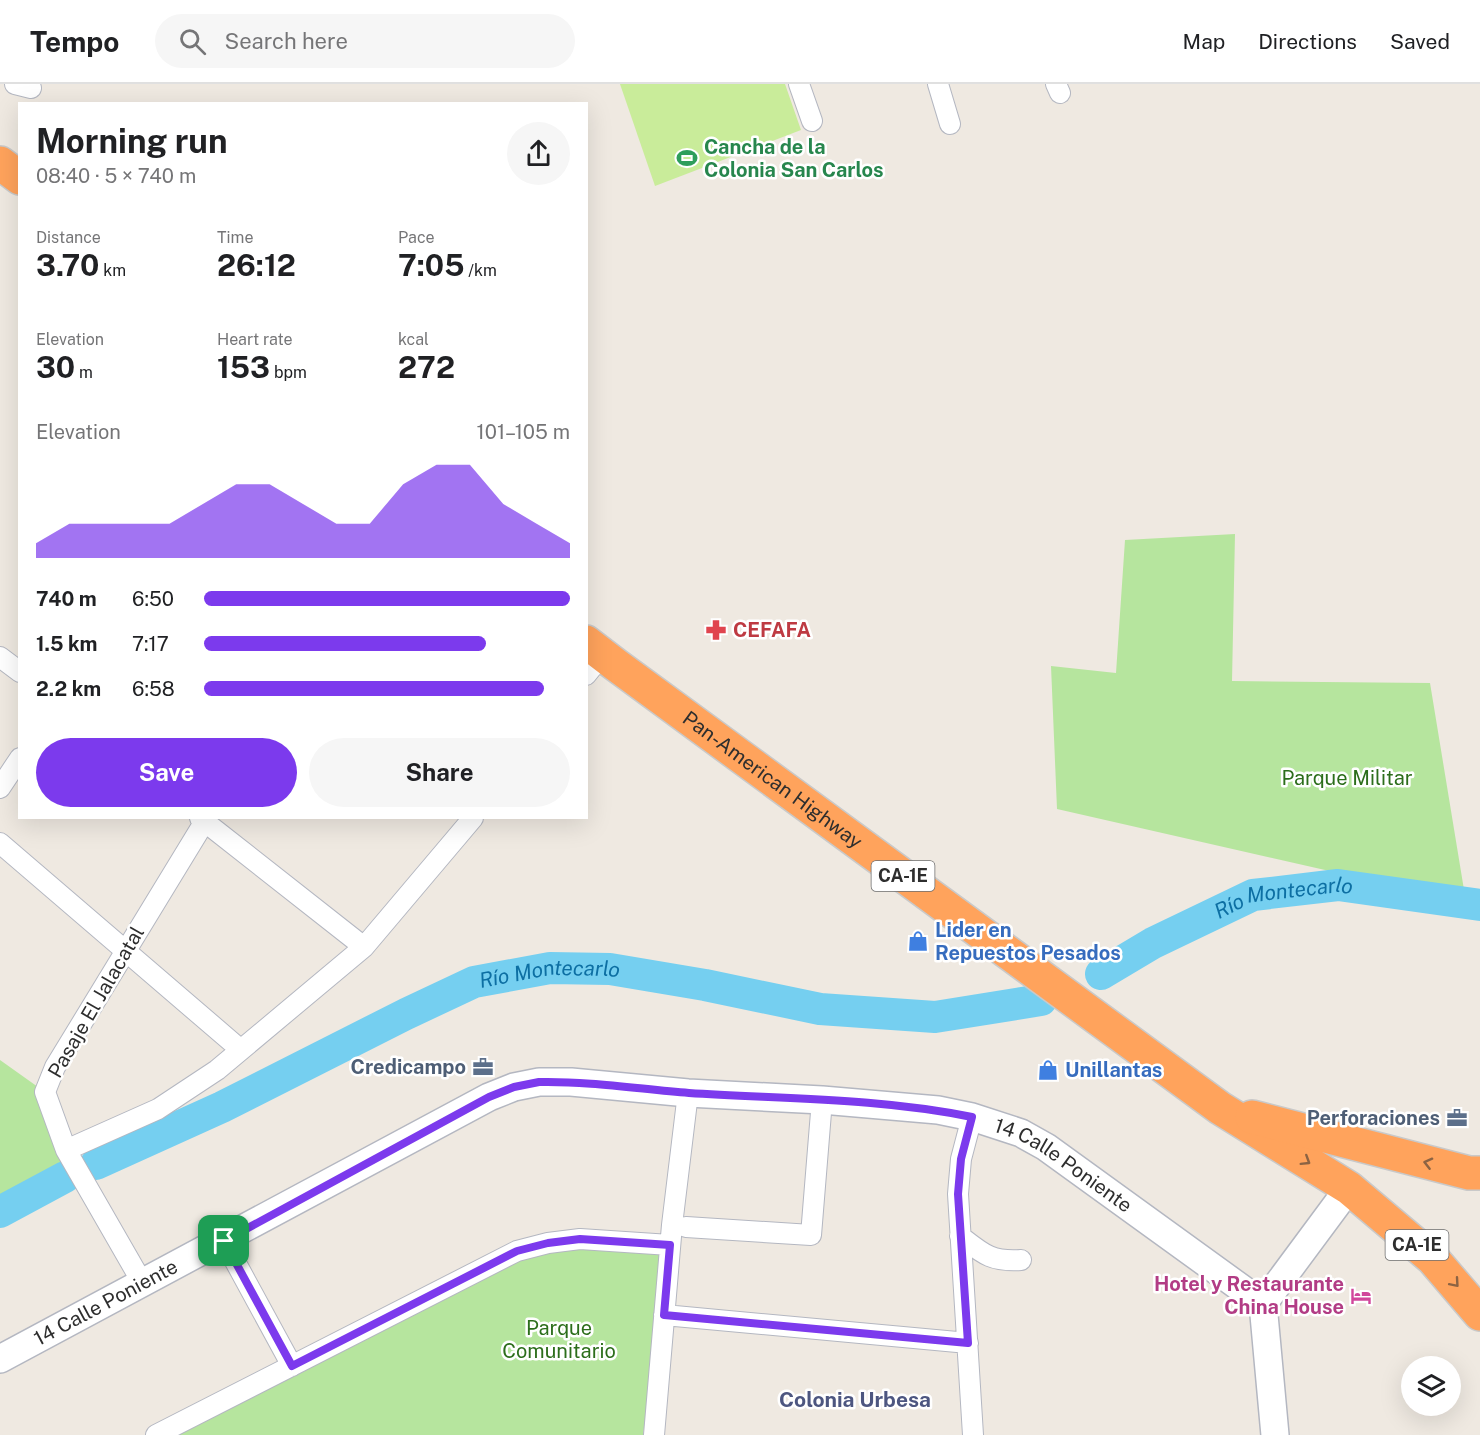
<!DOCTYPE html>
<meta charset="utf-8">
<style>
:root{--surface:#fff;--page:#f6f6f6;--text:#202124;--muted:#757577;--line:#e0e0e0;--accent:#7c3aed}
body{margin:0;font-family:"Public Sans",sans-serif;background:var(--page);color:var(--text);height:100vh;display:flex;flex-direction:column;font-size:22px;white-space:nowrap}
*{box-sizing:border-box;margin:0}
p{font-size:20px;color:var(--muted)}
.icon{flex:none;width:33px;height:33px;fill:none;stroke:currentColor;stroke-width:2;stroke-linecap:round;stroke-linejoin:round}
.map{position:relative;flex:1;overflow:hidden}
.details{position:absolute;left:18px;top:18px;width:570px;height:717px;display:flex;flex-direction:column;background:var(--surface);border-radius:0px;box-shadow:0 6px 24px #0002}
.details>*{flex:none}
.buttons{position:absolute;left:1401px;top:1272px;display:grid;gap:12px}
.buttons a{display:grid;place-items:center;width:60px;height:60px;border-radius:50%;background:var(--surface);box-shadow:0 6px 24px #0002;font-size:30px}
.pin{position:absolute;display:grid;place-items:center;width:51px;height:51px;color:#fff;margin:-26px;border-radius:12px;box-shadow:0 3px 9px #0006}
.round{display:grid;place-items:center;flex:none;width:63px;height:63px;border-radius:32px;background:var(--page)}
.headline{display:flex;align-items:center;justify-content:space-between;height:102px;padding:0 18px}
h1{font-size:33px;font-weight:700;line-height:45px}
.stats{display:grid;grid-template-columns:repeat(3,1fr);gap:9px;height:102px;padding:6px 18px}
.stats div{display:grid;align-content:center}
.stats b{font-size:30px;font-weight:700}
.stats small{font-size:16px;font-weight:400}
.stats p{font-size:16px}
.chart{height:168px;padding:12px 18px}
.chart p{display:flex;justify-content:space-between}
.chart svg{width:100%;height:108px;margin-top:6px;fill:var(--accent);opacity:.7}
.cta{display:flex;gap:12px;margin-top:auto;padding:12px 18px}
.cta a{flex:1;height:69px;border-radius:36px;background:var(--accent);color:#fff;font-size:24px;font-weight:700;line-height:69px;text-align:center}
.cta a+a{background:var(--page);color:var(--text)}
ul{padding:0 18px;list-style:none;font-size:20px}
li{display:grid;grid-template-columns:96px 72px 1fr;align-items:center;height:45px}
li i{height:15px;border-radius:8px;background:var(--accent)}
header{display:flex;align-items:center;gap:36px;box-sizing:border-box;height:84px;padding:0 30px;background:var(--surface);border-bottom:2px solid var(--line)}
header strong{font-size:28px}
nav{display:flex;gap:33px;margin-inline-start:auto;font-size:21px}
.search{width:420px;height:54px;background:var(--page);display:flex;align-items:center;gap:15px;box-sizing:border-box;padding:0 21px;border-radius:33px;color:var(--muted);font-size:22px}
.map>svg:first-child{display:block}
.green{fill:#b6e59e}
.pitch{fill:#c9ec9a}
.lines{fill:none;stroke-linecap:round;stroke-linejoin:round}
.river{stroke:#75cff0;stroke-width:32}
.street-casing{stroke:#b4b7c1;stroke-width:22}
.secondary-casing{stroke:#b4b7c1;stroke-width:30}
.highway-casing{stroke:#c9c9c9;stroke-width:36}
.street{stroke:#fff;stroke-width:20}
.secondary{stroke:#fff;stroke-width:27}
.highway{stroke:#ffa35c;stroke-width:33}
.oneway{stroke:#8c6343}
.route-casing{stroke:#fff;stroke-width:12}
.route{stroke:#7c3aed;stroke-width:8}
.labels{text-anchor:middle;stroke-width:5;stroke-linejoin:round;paint-order:stroke}
.shield{fill:#fff;stroke:#6d6d6d;stroke-width:1.5}
.shield-label{font-size:18px;font-weight:bold;fill:#2e2e2e}
.leisure-label{font-size:20px;font-weight:bold;fill:#27864d;stroke:#fff;text-anchor:start}
.health-label{font-size:20px;font-weight:bold;fill:#be3a42;stroke:#fff;text-anchor:start}
.park-label{font-size:20px;fill:#2c6e1b;stroke:#fff}
.street-label{font-size:20px;fill:#2e2e2e;stroke:#fff}
.shop-label{font-size:20px;font-weight:bold;fill:#366cbe;stroke:#fff;text-anchor:start}
.service-label{font-size:20px;font-weight:bold;fill:#4e5e75;stroke:#fff;text-anchor:end}
.hotel-label{font-size:20px;font-weight:bold;fill:#b23c85;stroke:#fff;text-anchor:end}
.water-label{font-size:21px;font-style:italic;fill:#0d6fa3;stroke:#fff}
.neighbourhood-label{font-size:21px;font-weight:bold;fill:#4d5680;stroke:#fff}
</style>
<header>
<strong>Tempo</strong>
<div class="search"><svg class="icon" aria-label="search" viewBox="0 0 24 24"><circle cx="10" cy="10" r="6"/><path d="M15 15l6 6"/></svg>Search here</div>
<nav><a>Map</a><a>Directions</a><a>Saved</a></nav>
</header>
<div class="map">
<svg width="1480" height="1351" viewBox="0 0 1480 1351">
<rect width="100%" height="100%" fill="#efe9e1"/>
<!-- green -->
<path class="green" d="M1235 450 1232 597 1430 599 1466 818 1057 725 1051 582 1116 589 1125 456Z
M0 976 45 1008 65 1093 0 1131Z
M580 1155 670 1161 643 1351H167L517 1167Z"/>
<!-- pitch -->
<path class="pitch" d="M620 0H785L801 46 655 102Z"/>
<g class="lines">
<!-- river -->
<g class="river">
<path id="s1" d="M1101 890 1153 859 1253 811 1338 801 1480 821"/>
<path id="s2" d="M96 1080 222 1023 406 930 474 898 550 884 610 885 705 901 820 925 935 933 1041 916"/>
<path d="M0 1128 65 1093"/>
</g>
<!-- street casing -->
<g class="street-casing">
<path id="street" d="M15 0 31 4
M799 0 812 37
M938 0 950 40
M1056 0 1060 9
M0 573 20 588
M586 591 602 571
M0 704 20 674
M200 734 364 863
M0 759 241 966
M972 1033 961 1075 958 1110 973 1351
M66 1066 158 1025 217 986 364 863 473 734
M686 1143 811 1151 822 1016
M960 1152C983 1170 991 1178 1021 1176
M224 1157 292 1282
M143 1200 66 1066 45 1008 55 983 205 737
M664 1231 968 1259
M156 1351 517 1167 548 1159 580 1155 670 1161
M654 1351 672 1141 688 1009"/>
</g>
<!-- secondary casing -->
<g class="secondary-casing">
<g id="secondary">
<path d="M1263 1220 1349 1104"/>
<path d="M1263 1220 1275 1351"/>
<path id="s3" d="M0 1275 489 1013 514 1003 539 998H571L688 1009 822 1016 938 1026 972 1033 1021 1049 1046 1063 1263 1220"/>
</g>
</g>
<!-- highway casing -->
<g class="highway-casing">
<g id="highway">
<path d="M0 79 20 94"/>
<path id="s4" d="M586 558 616 581 1220 1024 1349 1104 1433 1175 1480 1230"/>
<path d="M1252 1033 1469 1089H1480"/>
</g>
</g>
<!-- street -->
<use href="#street" class="street"/>
<!-- secondary -->
<use href="#secondary" class="secondary"/>
<!-- highway -->
<use href="#highway" class="highway"/>
</g>
<!-- one-way arrows -->
<defs><path id="oneway-chevron" d="M-2-3.5L2.5 0L-2 3.5" fill="none" stroke-width="1.6" stroke-linecap="round" stroke-linejoin="round" transform="scale(1.5)"/></defs>
<g class="oneway">
<use href="#oneway-chevron" transform="translate(1306 1077) rotate(32)"/>
<use href="#oneway-chevron" transform="translate(1428 1079) rotate(-166)"/>
<use href="#oneway-chevron" transform="translate(1455 1199) rotate(49)"/>
</g>
<g class="lines">
<!-- route casing -->
<g class="route-casing">
<path id="route" d="M539 998C589 997 639 1005 689 1009 783 1015 879 1014 972 1033L961 1075 958 1110 968 1259 664 1231 670 1161 580 1155 548 1159 517 1167 292 1282 224 1157 489 1013 514 1003Z"/>
</g>
<!-- route -->
<use href="#route" class="route"/>
</g>
<!-- icons -->
<defs>
<g id="stadium-bare" transform="scale(1.62)"><path d="M0-5a6.5 5 0 1 0 0 10a6.5 5 0 1 0 0-10ZM-3.5-1.8h7v3.6h-7Z" fill="#2e9e5b" stroke="#fff" stroke-width="2.5" paint-order="stroke"/></g>
<g id="pharmacy-bare" transform="scale(1.62)"><path d="M-2-6h4v4h4v4h-4v4h-4v-4h-4v-4h4Z" fill="#e0444e" stroke="#fff" stroke-width="2.5" paint-order="stroke"/></g>
<g id="shop-bare" transform="scale(1.62)"><path d="M-5-2.5h2.3a2.7 3.5 0 0 1 5.4 0H5L5.5 6h-11ZM-1.5-2.5h3a1.5 2.3 0 0 0-3 0Z" fill="#3f7fe0" stroke="#fff" stroke-width="2.5" paint-order="stroke"/></g>
<g id="office-bare" transform="scale(1.62)"><path d="M-6-3h4V-5.5h4V-3h4V5H-6ZM-1-4.5V-3h2v-1.5ZM-6 0V1H6V0Z" fill="#5c6f8a" stroke="#fff" stroke-width="2.5" paint-order="stroke"/></g>
<g id="hotel-bare" transform="scale(1.62)"><path d="M-6-4.5h1.5V1H6V5H4.5V3h-9V5H-6ZM-4 0a1.8 1.8 0 1 1 3.6 0ZM.5 0V-2.5h3Q6-2.5 6 0Z" fill="#d1479c" stroke="#fff" stroke-width="2.5" paint-order="stroke"/></g>
</defs>
<g fill-rule="evenodd">
<use href="#stadium-bare" x="687" y="74"/>
<use href="#pharmacy-bare" x="716" y="546"/>
<use href="#shop-bare" x="918" y="857"/>
<use href="#office-bare" x="483" y="983"/>
<use href="#shop-bare" x="1048" y="986"/>
<use href="#office-bare" x="1457" y="1034"/>
<use href="#hotel-bare" x="1361" y="1212"/>
</g>
<g class="labels">
<!-- shield labels -->
<g class="shield">
<rect x="871.5" y="777" width="63" height="30" rx="4.5"/>
<rect x="1385.5" y="1146" width="63" height="30" rx="4.5"/>
</g>
<g class="shield-label">
<text x="903" y="798">CA-1E</text>
<text x="1417" y="1167">CA-1E</text>
</g>
<!-- leisure labels -->
<g class="leisure-label">
<text x="704" y="70">Cancha de la<tspan x="704" dy="23">Colonia San Carlos</tspan></text>
</g>
<!-- health labels -->
<g class="health-label">
<text x="733" y="553">CEFAFA</text>
</g>
<!-- park labels -->
<g class="park-label">
<text x="1347" y="701">Parque Militar</text>
<text x="559" y="1251">Parque<tspan x="559" dy="23">Comunitario</tspan></text>
</g>
<!-- street labels -->
<g class="street-label">
<text dy="7" stroke="none"><textPath href="#s4" startOffset="232">Pan-American Highway</textPath></text>
<text transform="translate(96 918) rotate(-60)" y="7">Pasaje El Jalacatal</text>
<text dy="7" stroke="none"><textPath href="#s3" startOffset="1146">14 Calle Poniente</textPath></text>
<text dy="7" stroke="none"><textPath href="#s3" startOffset="120">14 Calle Poniente</textPath></text>
</g>
<!-- shop labels -->
<g class="shop-label">
<text x="935" y="853">Lider en<tspan x="935" dy="23">Repuestos Pesados</tspan></text>
<text x="1065" y="993">Unillantas</text>
</g>
<!-- service labels -->
<g class="service-label">
<text x="466" y="990">Credicampo</text>
<text x="1440" y="1041">Perforaciones</text>
</g>
<!-- hotel labels -->
<g class="hotel-label">
<text x="1344" y="1207">Hotel y Restaurante<tspan x="1344" dy="23">China House</tspan></text>
</g>
<!-- water labels -->
<g class="water-label">
<text dy="7" stroke="none"><textPath href="#s1" startOffset="201">Río Montecarlo</textPath></text>
<text dy="7" stroke="none"><textPath href="#s2" startOffset="496">Río Montecarlo</textPath></text>
</g>
<!-- neighbourhood labels -->
<g class="neighbourhood-label">
<text x="855" y="1323">Colonia Urbesa</text>
</g>
</g>
</svg>
<div class="buttons">
<a><svg class="icon" aria-label="layers" viewBox="0 0 24 24"><path d="M12 4l9 5-9 5-9-5zM3 14l9 5 9-5"/></svg></a>
</div>
<div class="pin" style="left:224px;top:1157px;background:#1e9e55"><svg class="icon" aria-label="arrive" viewBox="0 0 24 24"><path d="M6 21V4h12l-3 4 3 4H6"/></svg></div>
<section class="details">
<div class="headline"><div><h1>Morning run</h1><p>08:40 · 5 × 740 m</p></div><a class="round"><svg class="icon" aria-label="share" viewBox="0 0 24 24"><path d="M12 15V3M7 8l5-5 5 5M5 13v7h14v-7"/></svg></a></div>
<div class="stats">
<div><p>Distance</p><b>3.70<small> km</small></b></div>
<div><p>Time</p><b>26:12</b></div>
<div><p>Pace</p><b>7:05<small> /km</small></b></div>
</div>
<div class="stats">
<div><p>Elevation</p><b>30<small> m</small></b></div>
<div><p>Heart rate</p><b>153<small> bpm</small></b></div>
<div><p>kcal</p><b>272</b></div>
</div>
<div class="chart"><p><span>Elevation</span>101–105 m</p>
<svg viewBox="0 0 160 44" preserveAspectRatio="none"><path d="M0 44V38L10 30L20 30L30 30L40 30L50 22L60 14L70 14L80 22L90 30L100 30L110 14L120 6L130 6L140 22L150 30L160 38V44z"/></svg>
</div>
<ul>
<li><b>740 m</b>6:50<i style="width:100%"></i></li>
<li><b>1.5 km</b>7:17<i style="width:77%"></i></li>
<li><b>2.2 km</b>6:58<i style="width:93%"></i></li>
</ul>
<div class="cta"><a>Save</a><a>Share</a></div>
</section>
</div>
